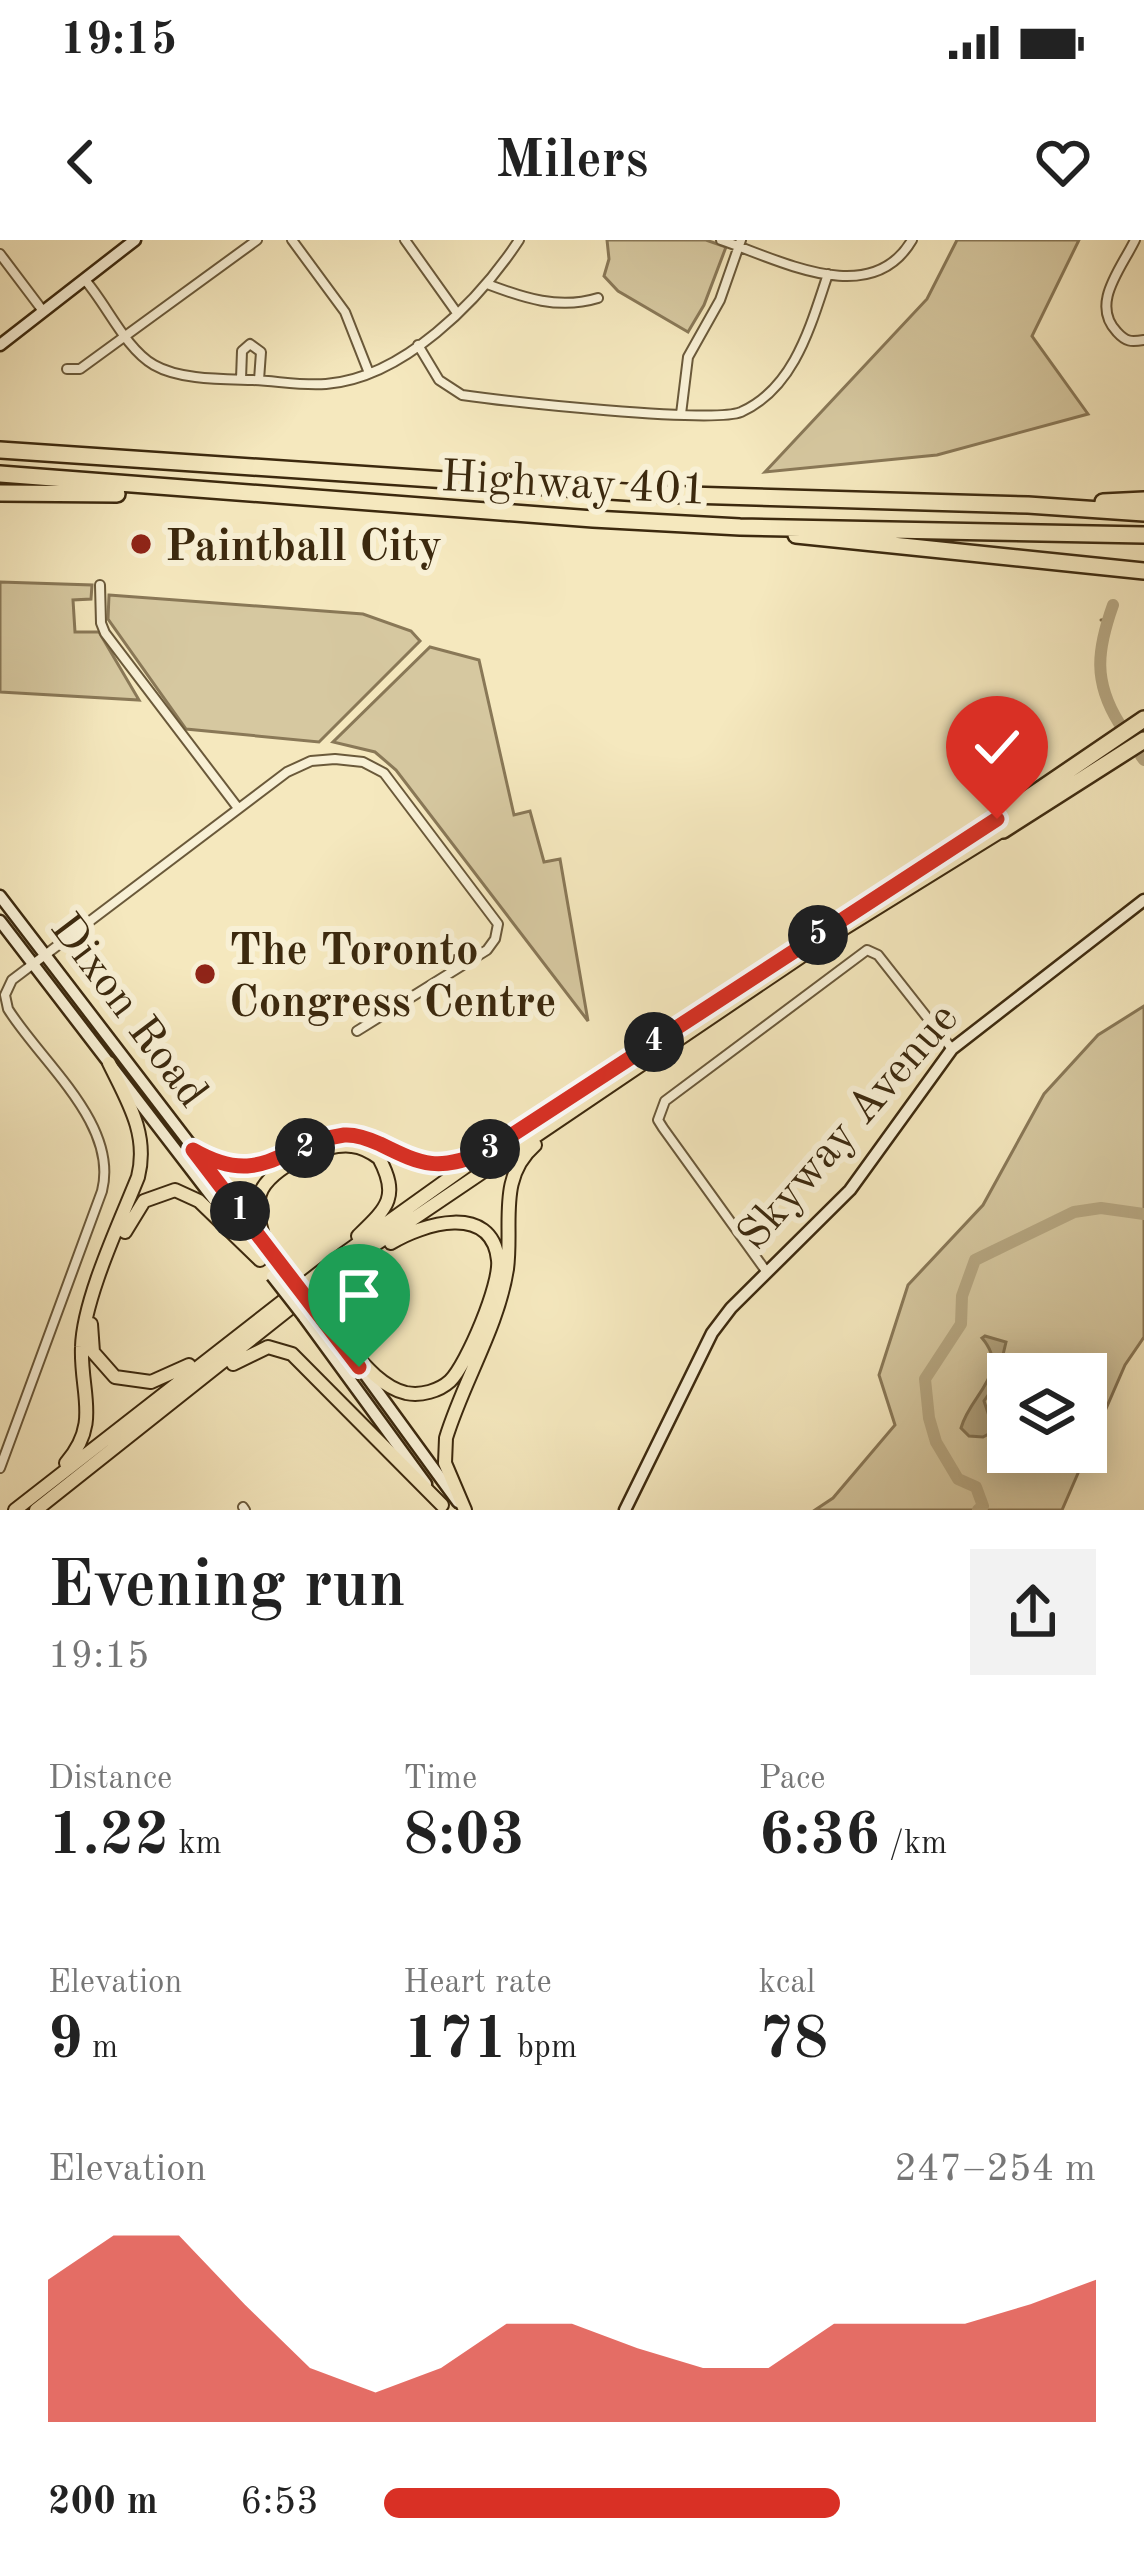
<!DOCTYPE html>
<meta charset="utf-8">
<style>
:root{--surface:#fff;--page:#f2f2f2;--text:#222;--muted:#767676;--accent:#d93025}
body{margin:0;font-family:"Old Standard TT",serif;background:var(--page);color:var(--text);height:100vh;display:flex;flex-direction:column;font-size:45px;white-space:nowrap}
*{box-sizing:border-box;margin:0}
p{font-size:39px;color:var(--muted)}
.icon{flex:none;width:66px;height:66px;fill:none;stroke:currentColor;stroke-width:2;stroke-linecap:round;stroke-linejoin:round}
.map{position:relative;height:1270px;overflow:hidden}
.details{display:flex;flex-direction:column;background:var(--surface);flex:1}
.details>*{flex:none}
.fabs{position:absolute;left:987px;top:1113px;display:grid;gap:24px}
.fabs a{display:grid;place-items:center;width:120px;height:120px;border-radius:0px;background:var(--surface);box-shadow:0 6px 30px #0003;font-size:60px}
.pin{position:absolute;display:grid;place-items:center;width:102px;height:102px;color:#fff;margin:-123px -51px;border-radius:50% 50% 50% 0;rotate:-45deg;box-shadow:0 0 12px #0007}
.pin .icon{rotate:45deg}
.km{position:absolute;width:60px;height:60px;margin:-30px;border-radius:50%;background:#222;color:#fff;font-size:33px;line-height:60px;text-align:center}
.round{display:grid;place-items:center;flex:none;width:126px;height:126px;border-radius:0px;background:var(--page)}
.overview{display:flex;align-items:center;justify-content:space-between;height:204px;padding:0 48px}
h1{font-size:66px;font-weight:700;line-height:90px}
.figures{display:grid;grid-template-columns:repeat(3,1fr);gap:18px;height:204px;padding:12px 48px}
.figures div{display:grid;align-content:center}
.figures b{font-size:60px;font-weight:700}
.figures small{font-size:33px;font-weight:400}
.figures p{font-size:33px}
.chart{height:336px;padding:24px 48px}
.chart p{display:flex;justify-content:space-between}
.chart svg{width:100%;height:216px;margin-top:12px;fill:var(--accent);opacity:.7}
ul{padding:0 48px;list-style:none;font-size:39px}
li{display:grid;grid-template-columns:192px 144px 1fr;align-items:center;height:90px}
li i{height:30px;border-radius:15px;background:var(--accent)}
.status{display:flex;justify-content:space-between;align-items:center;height:84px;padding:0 60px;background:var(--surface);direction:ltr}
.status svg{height:33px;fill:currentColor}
header{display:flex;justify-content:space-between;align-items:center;height:156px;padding:0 48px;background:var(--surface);font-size:54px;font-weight:700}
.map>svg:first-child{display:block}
.green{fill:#d6c8a0;stroke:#897857;stroke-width:3;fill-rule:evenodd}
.water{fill:#b6a782;stroke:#857554;stroke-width:3}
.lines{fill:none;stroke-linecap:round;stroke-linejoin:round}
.stream{stroke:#857554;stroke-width:3}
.river{stroke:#b6a782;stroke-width:12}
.street-casing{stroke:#6a593a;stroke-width:12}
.secondary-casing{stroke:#3c290e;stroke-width:15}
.primary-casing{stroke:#3c290e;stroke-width:16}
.highway-casing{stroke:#3c290e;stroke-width:20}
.street{stroke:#f8f0d5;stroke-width:8}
.secondary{stroke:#f8f0d5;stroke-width:10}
.primary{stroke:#f5e8be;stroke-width:12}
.highway{stroke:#f5e8be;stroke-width:15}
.secondary-bridge-casing{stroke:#3c290e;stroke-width:15;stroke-linecap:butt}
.secondary-bridge{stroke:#f8f0d5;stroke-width:10}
.route-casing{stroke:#fff;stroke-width:24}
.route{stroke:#d93025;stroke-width:15}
.poi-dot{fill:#8f2418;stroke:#f8f0d5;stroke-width:4.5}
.labels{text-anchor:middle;stroke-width:12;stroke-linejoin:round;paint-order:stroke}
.street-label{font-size:45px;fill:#3c290e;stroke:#f8f0d5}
.poi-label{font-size:45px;font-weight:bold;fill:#3c290e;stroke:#f8f0d5;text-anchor:start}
</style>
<div class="status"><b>19:15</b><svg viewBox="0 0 49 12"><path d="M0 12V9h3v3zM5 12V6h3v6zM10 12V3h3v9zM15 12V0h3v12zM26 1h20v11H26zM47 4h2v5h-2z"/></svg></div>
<header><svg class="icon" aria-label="back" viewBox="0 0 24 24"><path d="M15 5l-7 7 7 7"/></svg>Milers<svg class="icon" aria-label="heart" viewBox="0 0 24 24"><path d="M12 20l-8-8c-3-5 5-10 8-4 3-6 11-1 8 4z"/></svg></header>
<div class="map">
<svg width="1144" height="1270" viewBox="0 0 1144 1270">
<rect width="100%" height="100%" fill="#f5e8be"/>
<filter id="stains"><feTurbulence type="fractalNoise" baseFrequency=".00167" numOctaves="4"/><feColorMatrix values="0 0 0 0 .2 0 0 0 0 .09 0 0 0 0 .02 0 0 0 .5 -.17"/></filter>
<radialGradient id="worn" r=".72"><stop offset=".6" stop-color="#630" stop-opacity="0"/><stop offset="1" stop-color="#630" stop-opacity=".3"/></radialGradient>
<!-- green -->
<path class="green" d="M607 0H706L726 7 704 65 688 92 618 51 604 36 609 19Z
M957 0H1079L1032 96 1088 174 937 215 765 232 927 59Z
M0 342 92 345 91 359 73 360 75 392H99L139 460 0 452Z
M109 355 363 374 411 391 420 401 319 502 186 489 108 379Z
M430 407 479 420 514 575 530 571 544 622 560 619 588 781 396 530 375 512 333 502Z
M1144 766V1097L1125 1125 1062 1270H815L833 1258 895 1185 879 1135 908 1045 983 965 1044 854 1098 795ZM1008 1134H1086V1212H1008Z"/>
<!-- water -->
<path class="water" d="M985 1096 1006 1102 1002 1119 1010 1128 1004 1142 1005 1155 991 1151 984 1161 994 1191 983 1197 969 1196 961 1188C970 1154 1012 1133 982 1098Z"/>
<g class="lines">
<!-- stream -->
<path class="stream" d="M1101 380 1108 379"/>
<!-- river -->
<path class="river" d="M1113 365C1097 410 1093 441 1119 483
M1141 516 1144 520
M978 1270 983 1266 976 1247 958 1239 936 1202 929 1178 925 1139 961 1084 962 1056 975 1020 1074 972 1101 968 1144 974"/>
<!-- street casing -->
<g class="street-casing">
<path id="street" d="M292 0 345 72 369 133
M405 0 457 73
M721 0C780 20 871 70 912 0
M1135 0C1121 29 1090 64 1117 92 1126 102 1131 102 1144 100
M0 14 43 71
M85 40C107 65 125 108 154 125 180 140 223 139 253 140 277 141 302 146 326 144 403 138 479 61 519 0
M487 44C524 58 559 70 598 58
M418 105 439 140 462 155C504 161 712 184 741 172 795 148 811 84 828 34
M67 129H80L257 0
M241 139 242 111 250 104 261 112 259 140
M681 174 688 117 720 60 741 0
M100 345 101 383 105 393 238 568
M766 1031 663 888 658 880 665 861 867 710 878 715 952 809
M0 1228 102 951C119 884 41 822 8 769L5 755 12 740 287 532 311 521 335 519 363 522 384 533 498 684 495 699 487 710 357 791
M243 1267 245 1270"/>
</g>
<!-- secondary casing -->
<g class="secondary-casing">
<path id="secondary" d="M0 105 135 0
M0 656 285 1028
M0 681 245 1000
M313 1064 334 1093
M304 1077 426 1244
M356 1122 458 1262
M625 1270 712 1093 731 1068 850 950 952 809 1144 660"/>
</g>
<!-- primary casing -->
<g class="primary-casing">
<path id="primary" d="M193 910C262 949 278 905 343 895 387 889 401 938 468 919
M125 992 144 961 175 950 199 961 260 1020
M265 1002C260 986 255 970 260 954 269 927 326 902 352 906 362 907 371 912 379 918 400 957 387 968 358 996
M91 1084 93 1112 115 1137 151 1142 189 1125
M330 1087C352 1108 375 1146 406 1153 421 1156 439 1151 450 1141 467 1124 501 1044 498 1020 492 962 422 984 391 1003
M233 1124 268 1107 292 1114 442 1265
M66 1223C101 1183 80 1153 82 1107 83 1060 120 982 138 937 149 894 127 860 109 823
M15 1270 342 1015 486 912 997 579
M36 1270 342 1027 827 699 1003 590
M465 1270 445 1223 446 1198C463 1142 498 1087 507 1029 513 984 497 938 535 905"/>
</g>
<!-- highway casing -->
<g class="highway-casing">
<path id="highway" d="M0 210 655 254 1028 265 1144 273
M0 234 593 279 740 287 1144 295
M0 253 117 254
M1103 262 1144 260
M796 295 1144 331
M997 579 1144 479
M1003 590 1144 500"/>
</g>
<!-- street -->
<use href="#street" class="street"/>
<!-- secondary -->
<use href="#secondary" class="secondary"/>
<!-- primary -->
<use href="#primary" class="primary"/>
<!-- highway -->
<use href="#highway" class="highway"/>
<!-- secondary-bridge casing -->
<g class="secondary-bridge-casing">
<path id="secondary-bridge" d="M285 1028 313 1064
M272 1036 304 1077"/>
</g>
<!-- secondary-bridge -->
<use href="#secondary-bridge" class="secondary-bridge"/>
</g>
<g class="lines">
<!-- route casing -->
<g class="route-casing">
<path id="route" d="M359 1127 193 910C263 950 278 904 344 895 356 894 369 899 380 904 424 926 438 931 486 912L997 579"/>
</g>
<!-- route -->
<use href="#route" class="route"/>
</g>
<!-- markers -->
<g class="poi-dot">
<circle cx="141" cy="304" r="12"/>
<circle cx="205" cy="734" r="12"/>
</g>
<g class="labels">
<!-- street labels -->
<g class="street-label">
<text transform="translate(574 241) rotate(3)" y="16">Highway 401</text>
<text transform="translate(131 769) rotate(53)" y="16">Dixon Road</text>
<text transform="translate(846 885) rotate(-49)" y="16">Skyway Avenue</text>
</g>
<!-- poi labels -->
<g class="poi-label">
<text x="165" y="320">Paintball City</text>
<text x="229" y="724">The Toronto<tspan x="229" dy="52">Congress Centre</tspan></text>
</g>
</g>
<rect width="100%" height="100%" filter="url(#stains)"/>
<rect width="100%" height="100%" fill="url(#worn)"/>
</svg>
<div class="fabs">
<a><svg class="icon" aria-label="layers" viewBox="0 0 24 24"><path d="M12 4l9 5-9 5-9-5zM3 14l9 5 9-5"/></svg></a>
</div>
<div class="pin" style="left:359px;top:1127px;background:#1e9e55"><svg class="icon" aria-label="arrive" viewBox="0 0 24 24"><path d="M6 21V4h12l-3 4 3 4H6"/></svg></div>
<div class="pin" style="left:997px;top:579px;background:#d93025"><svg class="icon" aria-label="check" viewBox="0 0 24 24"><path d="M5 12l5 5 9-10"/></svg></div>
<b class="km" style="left:240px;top:971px">1</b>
<b class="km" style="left:305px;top:908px">2</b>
<b class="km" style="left:490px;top:909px">3</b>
<b class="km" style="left:654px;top:802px">4</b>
<b class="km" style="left:818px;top:695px">5</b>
</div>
<section class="details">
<div class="overview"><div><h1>Evening run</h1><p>19:15</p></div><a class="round"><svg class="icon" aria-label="share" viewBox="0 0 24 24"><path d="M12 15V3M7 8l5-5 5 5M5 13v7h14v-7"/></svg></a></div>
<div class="figures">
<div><p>Distance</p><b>1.22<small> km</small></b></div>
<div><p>Time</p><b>8:03</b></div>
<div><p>Pace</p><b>6:36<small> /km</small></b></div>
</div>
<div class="figures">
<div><p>Elevation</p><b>9<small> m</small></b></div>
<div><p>Heart rate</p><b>171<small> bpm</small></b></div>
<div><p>kcal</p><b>78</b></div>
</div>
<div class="chart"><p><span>Elevation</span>247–254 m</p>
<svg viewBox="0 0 160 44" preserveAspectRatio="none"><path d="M0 44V15L10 6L20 6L30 20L40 33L50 38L60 33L70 24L80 24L90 29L100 33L110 33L120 24L130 24L140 24L150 20L160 15V44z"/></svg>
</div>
<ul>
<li><b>200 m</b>6:53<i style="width:64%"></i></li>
</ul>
</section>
